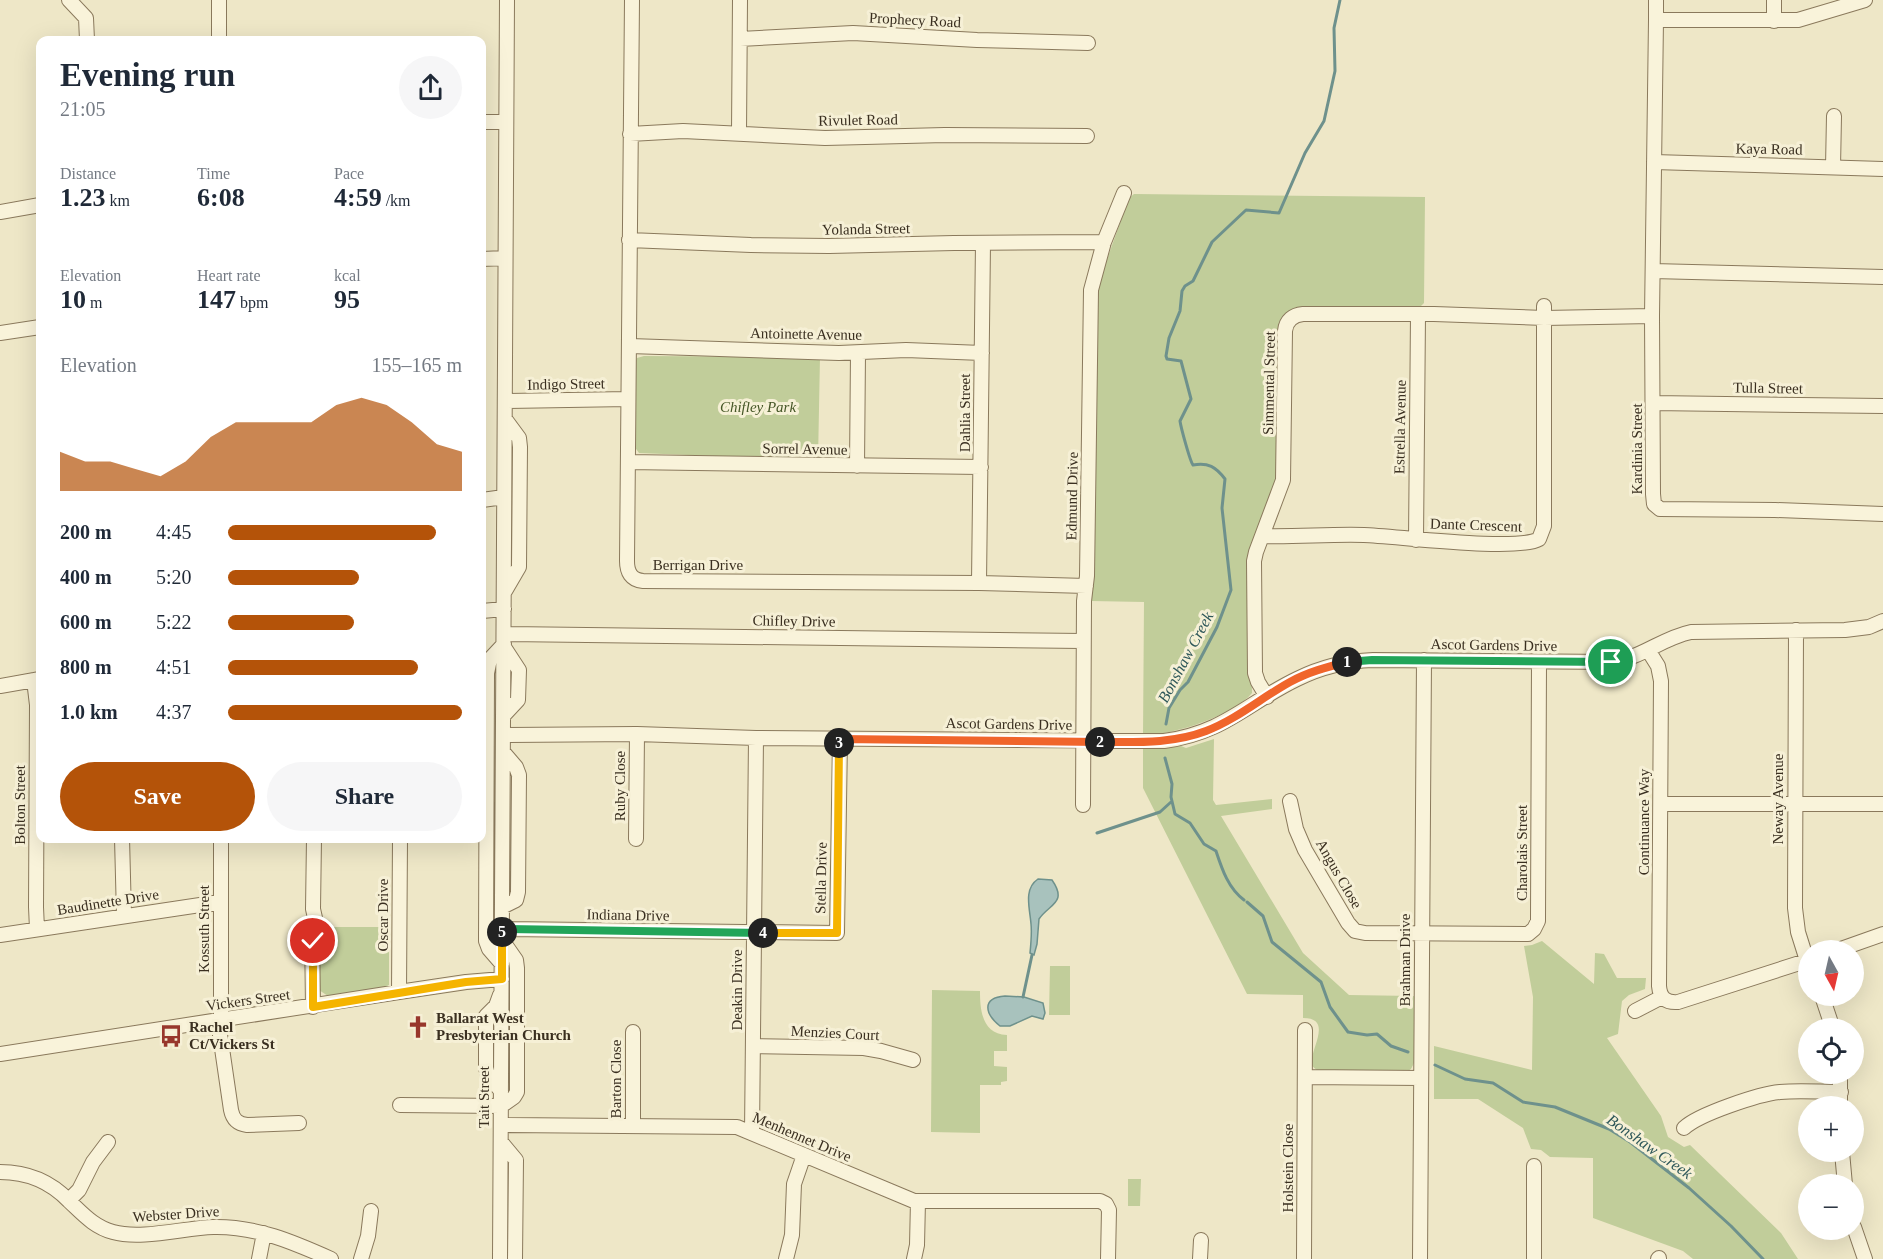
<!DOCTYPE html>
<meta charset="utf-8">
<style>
:root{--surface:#fff;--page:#f6f6f7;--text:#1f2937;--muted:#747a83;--accent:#b45309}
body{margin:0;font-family:Georgia,serif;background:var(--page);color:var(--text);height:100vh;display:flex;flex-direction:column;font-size:22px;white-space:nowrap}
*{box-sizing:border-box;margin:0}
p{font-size:20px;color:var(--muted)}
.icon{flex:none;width:33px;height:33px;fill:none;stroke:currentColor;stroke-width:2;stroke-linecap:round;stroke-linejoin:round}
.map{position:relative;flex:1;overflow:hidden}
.side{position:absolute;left:36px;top:36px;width:450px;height:807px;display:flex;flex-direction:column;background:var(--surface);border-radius:12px;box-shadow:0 6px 24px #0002}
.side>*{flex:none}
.needle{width:39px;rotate:172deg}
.controls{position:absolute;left:1798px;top:940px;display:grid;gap:12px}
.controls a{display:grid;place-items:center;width:66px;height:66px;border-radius:50%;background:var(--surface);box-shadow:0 6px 24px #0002;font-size:30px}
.pin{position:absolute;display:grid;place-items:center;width:51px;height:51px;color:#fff;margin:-26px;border:3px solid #fff;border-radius:50%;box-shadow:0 2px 6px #0007}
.km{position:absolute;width:30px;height:30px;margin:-15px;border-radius:50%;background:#222;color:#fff;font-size:16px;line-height:30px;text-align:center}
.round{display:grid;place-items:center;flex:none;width:63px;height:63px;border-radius:32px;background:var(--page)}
.headline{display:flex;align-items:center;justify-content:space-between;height:102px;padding:0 24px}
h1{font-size:33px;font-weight:800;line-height:45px}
.stats{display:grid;grid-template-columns:repeat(3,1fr);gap:9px;height:102px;padding:6px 24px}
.stats div{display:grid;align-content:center}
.stats b{font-size:26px;font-weight:800}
.stats small{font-size:16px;font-weight:400}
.stats p{font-size:16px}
.chart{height:168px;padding:12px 24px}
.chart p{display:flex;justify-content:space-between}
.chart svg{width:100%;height:108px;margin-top:6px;fill:var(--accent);opacity:.7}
.action{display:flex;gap:12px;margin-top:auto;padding:12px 24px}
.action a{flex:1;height:69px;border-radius:36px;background:var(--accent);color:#fff;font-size:24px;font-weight:800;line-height:69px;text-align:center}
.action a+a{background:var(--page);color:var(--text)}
ul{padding:0 24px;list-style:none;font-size:20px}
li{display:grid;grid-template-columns:96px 72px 1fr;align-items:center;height:45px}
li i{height:15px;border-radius:8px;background:var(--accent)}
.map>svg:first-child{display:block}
.green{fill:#c1cd9a}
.water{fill:#a8c2bd;stroke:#6e918c;stroke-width:1.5}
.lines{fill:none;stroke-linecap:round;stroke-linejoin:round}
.stream{stroke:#6e918c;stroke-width:3}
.minor-casing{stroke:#8a795c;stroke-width:16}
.minor{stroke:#f9f3da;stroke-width:14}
.split-1-casing{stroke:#fff;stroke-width:12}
.split-2-casing{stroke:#fff;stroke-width:12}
.split-3-casing{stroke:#fff;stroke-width:12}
.split-4-casing{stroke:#fff;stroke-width:12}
.split-5-casing{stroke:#fff;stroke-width:12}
.split-6-casing{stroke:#fff;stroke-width:12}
.split-1{stroke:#22a559;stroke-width:8}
.split-2{stroke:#f0652b;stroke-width:8}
.split-3{stroke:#f0652b;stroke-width:8}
.split-4{stroke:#f5b400;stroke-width:8}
.split-5{stroke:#22a559;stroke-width:8}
.split-6{stroke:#f5b400;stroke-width:8}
.labels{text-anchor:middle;stroke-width:6;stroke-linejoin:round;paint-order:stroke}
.street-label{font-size:15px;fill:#3a2f20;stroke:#f6f0d6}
.park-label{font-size:15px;font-style:italic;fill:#455626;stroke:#f6f0d6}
.poi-label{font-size:15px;font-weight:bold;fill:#3a2f20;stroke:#f6f0d6;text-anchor:start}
.water-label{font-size:16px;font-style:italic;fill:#2f585a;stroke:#f6f0d6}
</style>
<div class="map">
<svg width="1883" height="1259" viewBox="0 0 1883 1259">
<rect width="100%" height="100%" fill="#eee7c7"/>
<!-- green -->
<path class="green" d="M1134 194 1425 197 1424 303 1420 307 1306 306 1296 308 1285 315 1277 480 1249 556 1252 693C1235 715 1171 736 1143 735L1144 602 1091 601 1094 580 1097 287 1129 198Z
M644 356 820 357 818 460 639 453 634 446 635 363 637 358Z
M1214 739 1213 800 1216 805 1272 799V809L1221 816 1303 953 1349 995 1414 996V1063L1411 1069 1406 1072 1318 1071 1312 1066C1308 1051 1335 1018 1303 1018V995L1247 994 1143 788V749L1181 746 1186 748Z
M319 927H389V985L383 988 328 996 319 990Z
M1542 941 1594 984 1595 953 1604 954 1617 978H1646L1645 989 1629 995 1622 1001 1618 1034 1607 1038 1661 1116 1668 1137 1684 1147 1690 1145 1781 1233 1798 1259H1693L1683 1251 1593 1218V1158L1550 1157 1541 1150 1531 1149 1523 1128 1478 1099H1434V1046L1532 1070 1533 997 1524 946 1532 945Z
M1050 966H1070V1015H1049Z
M932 990 980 991C980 1010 982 1034 1007 1035V1051H994V1066L1007 1067V1081L1001 1082V1085H980V1133L931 1132Z
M1128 1179H1141L1140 1206H1128Z"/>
<!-- water -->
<path class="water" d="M1038 879 1052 880C1068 903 1049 904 1039 919L1037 944 1034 955 1030 953C1031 943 1032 933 1031 924 1030 909 1023 889 1038 879Z
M1005 996 1024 997 1043 1003 1045 1013 1043 1019 1032 1016 1010 1026H1000C985 1014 981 998 1005 996Z"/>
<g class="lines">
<!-- stream -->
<path class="stream" d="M1166 724 1169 708 1180 690 1188 682 1217 627 1231 590 1222 508 1225 479C1216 467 1208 462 1193 465 1190 461 1181 428 1180 421L1191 399 1181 361 1167 359 1166 356 1169 338 1180 311 1182 291 1185 286 1193 281 1212 242 1246 210 1279 213 1305 153 1324 121 1335 71 1334 28 1340 0
M1165 758 1172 784 1171 797 1175 814 1190 823 1204 844 1216 851C1222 869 1228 888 1244 900
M1097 833 1160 812 1171 802
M1247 902 1263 916 1272 942 1321 982 1330 1007 1348 1032 1367 1035 1377 1034 1391 1046 1408 1052
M1023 997 1032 955
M1435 1065 1465 1079 1493 1083 1523 1102 1555 1107 1609 1129 1630 1142 1689 1188 1731 1226 1763 1259"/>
<!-- minor casing -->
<g class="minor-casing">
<path id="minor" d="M69 0 86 18 87 40
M632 0 627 561C627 572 631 580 643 581L979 583 1086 586
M1656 0V20
M1774 0V21
M1865 0 1798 20H1656L1652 316 1653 494 1654 504 1660 509 1775 510 1883 514
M740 39 853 33 977 40 1088 43
M219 40V0
M482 122H506
M739 132 740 0
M630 134 683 131 825 138 945 135 1087 136
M1654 162 1883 169
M1833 167 1834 116
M0 212 40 205
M629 240 751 245 829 246 954 243 1104 242
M482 259 505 258
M1653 271 1883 277
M0 333 40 327
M630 346 839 353 906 350 982 353
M505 401 628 399
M1653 403 1883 406
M505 419 519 438 520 447 519 567 505 591
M628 462 981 467
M857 466 858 353
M482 500 504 497
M1262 536C1296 537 1330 534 1364 535 1396 536 1517 552 1539 539L1544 526V306
M1416 540 1418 315
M979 583 983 243
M482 611 504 609
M1796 630 1795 908 1798 932 1809 967
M504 634 1083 641
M1648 650 1658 666 1661 681 1659 986C1660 998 1666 1003 1678 1002L1809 960
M34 680 37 705 36 907 37 929
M0 686 40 679
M1267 697 1258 682 1255 673 1254 561 1256 552 1283 480 1285 331C1286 320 1293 315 1303 314H1434L1544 318 1652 316
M504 715 518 700 519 670 504 647
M504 735 637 734 756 738 1164 741C1224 733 1247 703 1297 679 1321 667 1346 661 1373 660L1611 662C1640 659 1662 638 1691 632L1845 630 1869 627 1883 621
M1290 801 1296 829 1305 850 1348 923 1355 931 1365 933 1528 934 1534 929 1538 921 1539 662
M1661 804H1883
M1083 805 1084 601 1087 576 1091 290 1104 242 1124 193
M122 838 124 916
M221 838V1020
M636 839 637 734
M502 907 516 900 518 892 519 775 516 767 504 753
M502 929 837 933 840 739
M0 935 220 902
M1835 951 1883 934
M502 964 489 949 486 941 487 673 490 659 504 644
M399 992 400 838
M500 995 496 1006 486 1016V1068L488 1075 501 1091
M1822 996 1833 1029
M313 1007 312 931 315 918 313 909 314 838
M1635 1011 1662 997
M218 1021 231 1110C233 1120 238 1124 247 1125L299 1123
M633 1032V1126
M754 1046 864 1048 881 1051 913 1060
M0 1054 399 992 466 982 502 979
M1840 1074V1107
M1305 1077 1421 1078
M400 1105 501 1106
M501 1106 514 1097 517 1092V968L516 960 502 940
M501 1125 737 1127 914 1201H1100L1106 1204 1109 1210 1108 1259
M1684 1128C1699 1114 1759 1094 1780 1092 1800 1090 1820 1092 1841 1092
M752 1133 756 738
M501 1142 516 1160 515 1259
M1842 1152 1845 1185
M0 1172C27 1172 50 1181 69 1201 83 1214 94 1227 113 1232 141 1240 184 1228 213 1227 256 1226 293 1242 331 1259
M69 1200 79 1190 93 1162 108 1142
M1854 1227 1865 1259
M259 1259 264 1233
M361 1259 368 1236 371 1211
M500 1259 507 0
M786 1259 792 1235 794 1184 804 1155
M914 1259 917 1245 918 1201
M1200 1259 1201 1240
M1304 1259 1305 1030
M1420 1259 1424 660
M1534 1259V1166
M1658 1259 1659 1258"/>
</g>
<!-- minor -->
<use href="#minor" class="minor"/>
</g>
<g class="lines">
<!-- split-1 casing -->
<g class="split-1-casing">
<path id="split-1" d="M1347 662 1372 660 1611 662"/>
</g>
<!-- split-2 casing -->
<g class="split-2-casing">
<path id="split-2" d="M1100 742C1136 742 1172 744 1206 731 1237 719 1261 698 1290 682 1308 672 1327 667 1347 662"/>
</g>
<!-- split-3 casing -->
<g class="split-3-casing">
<path id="split-3" d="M839 743 840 739 1100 742"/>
</g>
<!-- split-4 casing -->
<g class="split-4-casing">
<path id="split-4" d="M763 933H837L839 743"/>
</g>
<!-- split-5 casing -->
<g class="split-5-casing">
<path id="split-5" d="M502 932V929L763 933"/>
</g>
<!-- split-6 casing -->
<g class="split-6-casing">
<path id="split-6" d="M313 941V1007L466 982 502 979V932"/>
</g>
<!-- split-1 -->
<use href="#split-1" class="split-1"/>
<!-- split-2 -->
<use href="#split-2" class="split-2"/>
<!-- split-3 -->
<use href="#split-3" class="split-3"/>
<!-- split-4 -->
<use href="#split-4" class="split-4"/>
<!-- split-5 -->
<use href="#split-5" class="split-5"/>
<!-- split-6 -->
<use href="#split-6" class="split-6"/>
</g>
<!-- icons -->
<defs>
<g id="church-bare" transform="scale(1.8)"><path d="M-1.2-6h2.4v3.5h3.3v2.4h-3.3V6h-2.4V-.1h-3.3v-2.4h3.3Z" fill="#98372c" stroke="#f6f0d6" stroke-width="2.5" paint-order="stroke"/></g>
<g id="bus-bare" transform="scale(1.8)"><path d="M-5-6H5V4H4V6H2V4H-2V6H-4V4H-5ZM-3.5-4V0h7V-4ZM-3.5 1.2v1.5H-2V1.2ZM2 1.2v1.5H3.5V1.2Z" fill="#98372c" stroke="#f6f0d6" stroke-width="2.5" paint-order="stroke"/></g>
</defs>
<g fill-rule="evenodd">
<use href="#church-bare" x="418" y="1027"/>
<use href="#bus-bare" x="171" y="1036"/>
</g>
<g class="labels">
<!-- street labels -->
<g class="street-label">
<text transform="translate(915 20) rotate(3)" y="5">Prophecy Road</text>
<text transform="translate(858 120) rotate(-1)" y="5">Rivulet Road</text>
<text transform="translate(1769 149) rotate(1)" y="5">Kaya Road</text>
<text transform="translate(866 229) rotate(-1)" y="5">Yolanda Street</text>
<text transform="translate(806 334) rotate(1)" y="5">Antoinette Avenue</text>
<text transform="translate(1269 383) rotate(-89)" y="5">Simmental Street</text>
<text transform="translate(566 384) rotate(-1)" y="5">Indigo Street</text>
<text transform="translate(1768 388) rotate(1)" y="5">Tulla Street</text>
<text transform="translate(965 413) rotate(-90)" y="5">Dahlia Street</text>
<text transform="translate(1400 427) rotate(-89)" y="5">Estrella Avenue</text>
<text transform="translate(805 449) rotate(1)" y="5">Sorrel Avenue</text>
<text transform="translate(1637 449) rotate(-90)" y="5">Kardinia Street</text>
<text transform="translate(1072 496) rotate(-89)" y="5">Edmund Drive</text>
<text transform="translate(1476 525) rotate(2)" y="5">Dante Crescent</text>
<text x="698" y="570">Berrigan Drive</text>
<text transform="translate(794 621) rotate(1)" y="5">Chifley Drive</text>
<text transform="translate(1494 645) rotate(1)" y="5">Ascot Gardens Drive</text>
<text transform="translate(1009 724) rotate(1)" y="5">Ascot Gardens Drive</text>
<text transform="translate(620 786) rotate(-90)" y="5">Ruby Close</text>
<text transform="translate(1778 799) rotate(-90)" y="5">Neway Avenue</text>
<text transform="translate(20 805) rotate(-90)" y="5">Bolton Street</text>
<text transform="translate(1644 822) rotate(-90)" y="5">Continuance Way</text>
<text transform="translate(1522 853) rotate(-90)" y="5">Charolais Street</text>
<text transform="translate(1339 874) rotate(60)" y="5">Angus Close</text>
<text transform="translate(821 878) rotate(-89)" y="5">Stella Drive</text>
<text transform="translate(108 902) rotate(-9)" y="5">Baudinette Drive</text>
<text transform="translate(383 915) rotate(-90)" y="5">Oscar Drive</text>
<text transform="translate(628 915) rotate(1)" y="5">Indiana Drive</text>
<text transform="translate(204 929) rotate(-90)" y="5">Kossuth Street</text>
<text transform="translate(1405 960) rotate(-90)" y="5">Brahman Drive</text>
<text transform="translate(737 990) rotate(-90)" y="5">Deakin Drive</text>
<text transform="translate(248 1000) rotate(-8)" y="5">Vickers Street</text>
<text transform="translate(835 1033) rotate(3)" y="5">Menzies Court</text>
<text transform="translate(616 1079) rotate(-90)" y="5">Barton Close</text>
<text transform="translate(484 1097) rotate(-90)" y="5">Tait Street</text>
<text transform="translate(802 1137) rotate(23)" y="5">Menhennet Drive</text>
<text transform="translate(1288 1168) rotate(-90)" y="5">Holstein Close</text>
<text transform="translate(176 1214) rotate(-4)" y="5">Webster Drive</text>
</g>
<!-- park labels -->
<g class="park-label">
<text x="758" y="412">Chifley Park</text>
</g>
<!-- poi labels -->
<g class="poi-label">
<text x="436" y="1023">Ballarat West<tspan x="436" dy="17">Presbyterian Church</tspan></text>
<text x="189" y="1032">Rachel<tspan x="189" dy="17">Ct/Vickers St</tspan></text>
</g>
<!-- water labels -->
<g class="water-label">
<text transform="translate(1185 657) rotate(-62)" y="6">Bonshaw Creek</text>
<text transform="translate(1650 1146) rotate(35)" y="6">Bonshaw Creek</text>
</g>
</g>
</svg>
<div class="controls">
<a><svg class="needle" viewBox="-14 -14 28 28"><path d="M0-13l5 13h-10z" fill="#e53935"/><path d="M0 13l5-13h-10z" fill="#747a83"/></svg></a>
<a><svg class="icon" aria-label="locate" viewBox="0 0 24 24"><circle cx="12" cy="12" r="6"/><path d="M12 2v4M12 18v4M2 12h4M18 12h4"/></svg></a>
<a>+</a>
<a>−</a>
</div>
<div class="pin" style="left:1611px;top:662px;background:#1e9e55"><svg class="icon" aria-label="arrive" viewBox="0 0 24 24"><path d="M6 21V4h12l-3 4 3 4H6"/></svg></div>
<div class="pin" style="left:313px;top:941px;background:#d93025"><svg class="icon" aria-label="check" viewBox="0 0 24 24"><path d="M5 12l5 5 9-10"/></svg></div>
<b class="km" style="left:1347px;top:662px">1</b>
<b class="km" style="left:1100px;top:742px">2</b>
<b class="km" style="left:839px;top:743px">3</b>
<b class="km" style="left:763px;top:933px">4</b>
<b class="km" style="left:502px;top:932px">5</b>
<section class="side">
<div class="headline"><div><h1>Evening run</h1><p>21:05</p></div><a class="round"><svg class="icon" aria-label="share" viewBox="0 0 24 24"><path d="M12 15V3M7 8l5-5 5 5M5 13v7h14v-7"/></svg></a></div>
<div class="stats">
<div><p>Distance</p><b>1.23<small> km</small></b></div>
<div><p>Time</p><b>6:08</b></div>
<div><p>Pace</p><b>4:59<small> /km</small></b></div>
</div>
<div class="stats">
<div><p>Elevation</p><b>10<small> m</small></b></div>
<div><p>Heart rate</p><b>147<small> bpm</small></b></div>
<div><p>kcal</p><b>95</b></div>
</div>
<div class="chart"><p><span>Elevation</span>155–165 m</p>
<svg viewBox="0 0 160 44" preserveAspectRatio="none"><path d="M0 44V28L10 32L20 32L30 35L40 38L50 32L60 22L70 16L80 16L90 16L100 16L110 9L120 6L130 9L140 16L150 25L160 28V44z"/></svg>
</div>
<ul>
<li><b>200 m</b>4:45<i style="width:89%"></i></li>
<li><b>400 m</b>5:20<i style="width:56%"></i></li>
<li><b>600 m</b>5:22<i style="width:54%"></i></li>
<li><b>800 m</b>4:51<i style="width:81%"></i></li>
<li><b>1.0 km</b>4:37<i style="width:100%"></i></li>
</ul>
<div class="action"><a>Save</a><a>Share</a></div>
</section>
</div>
